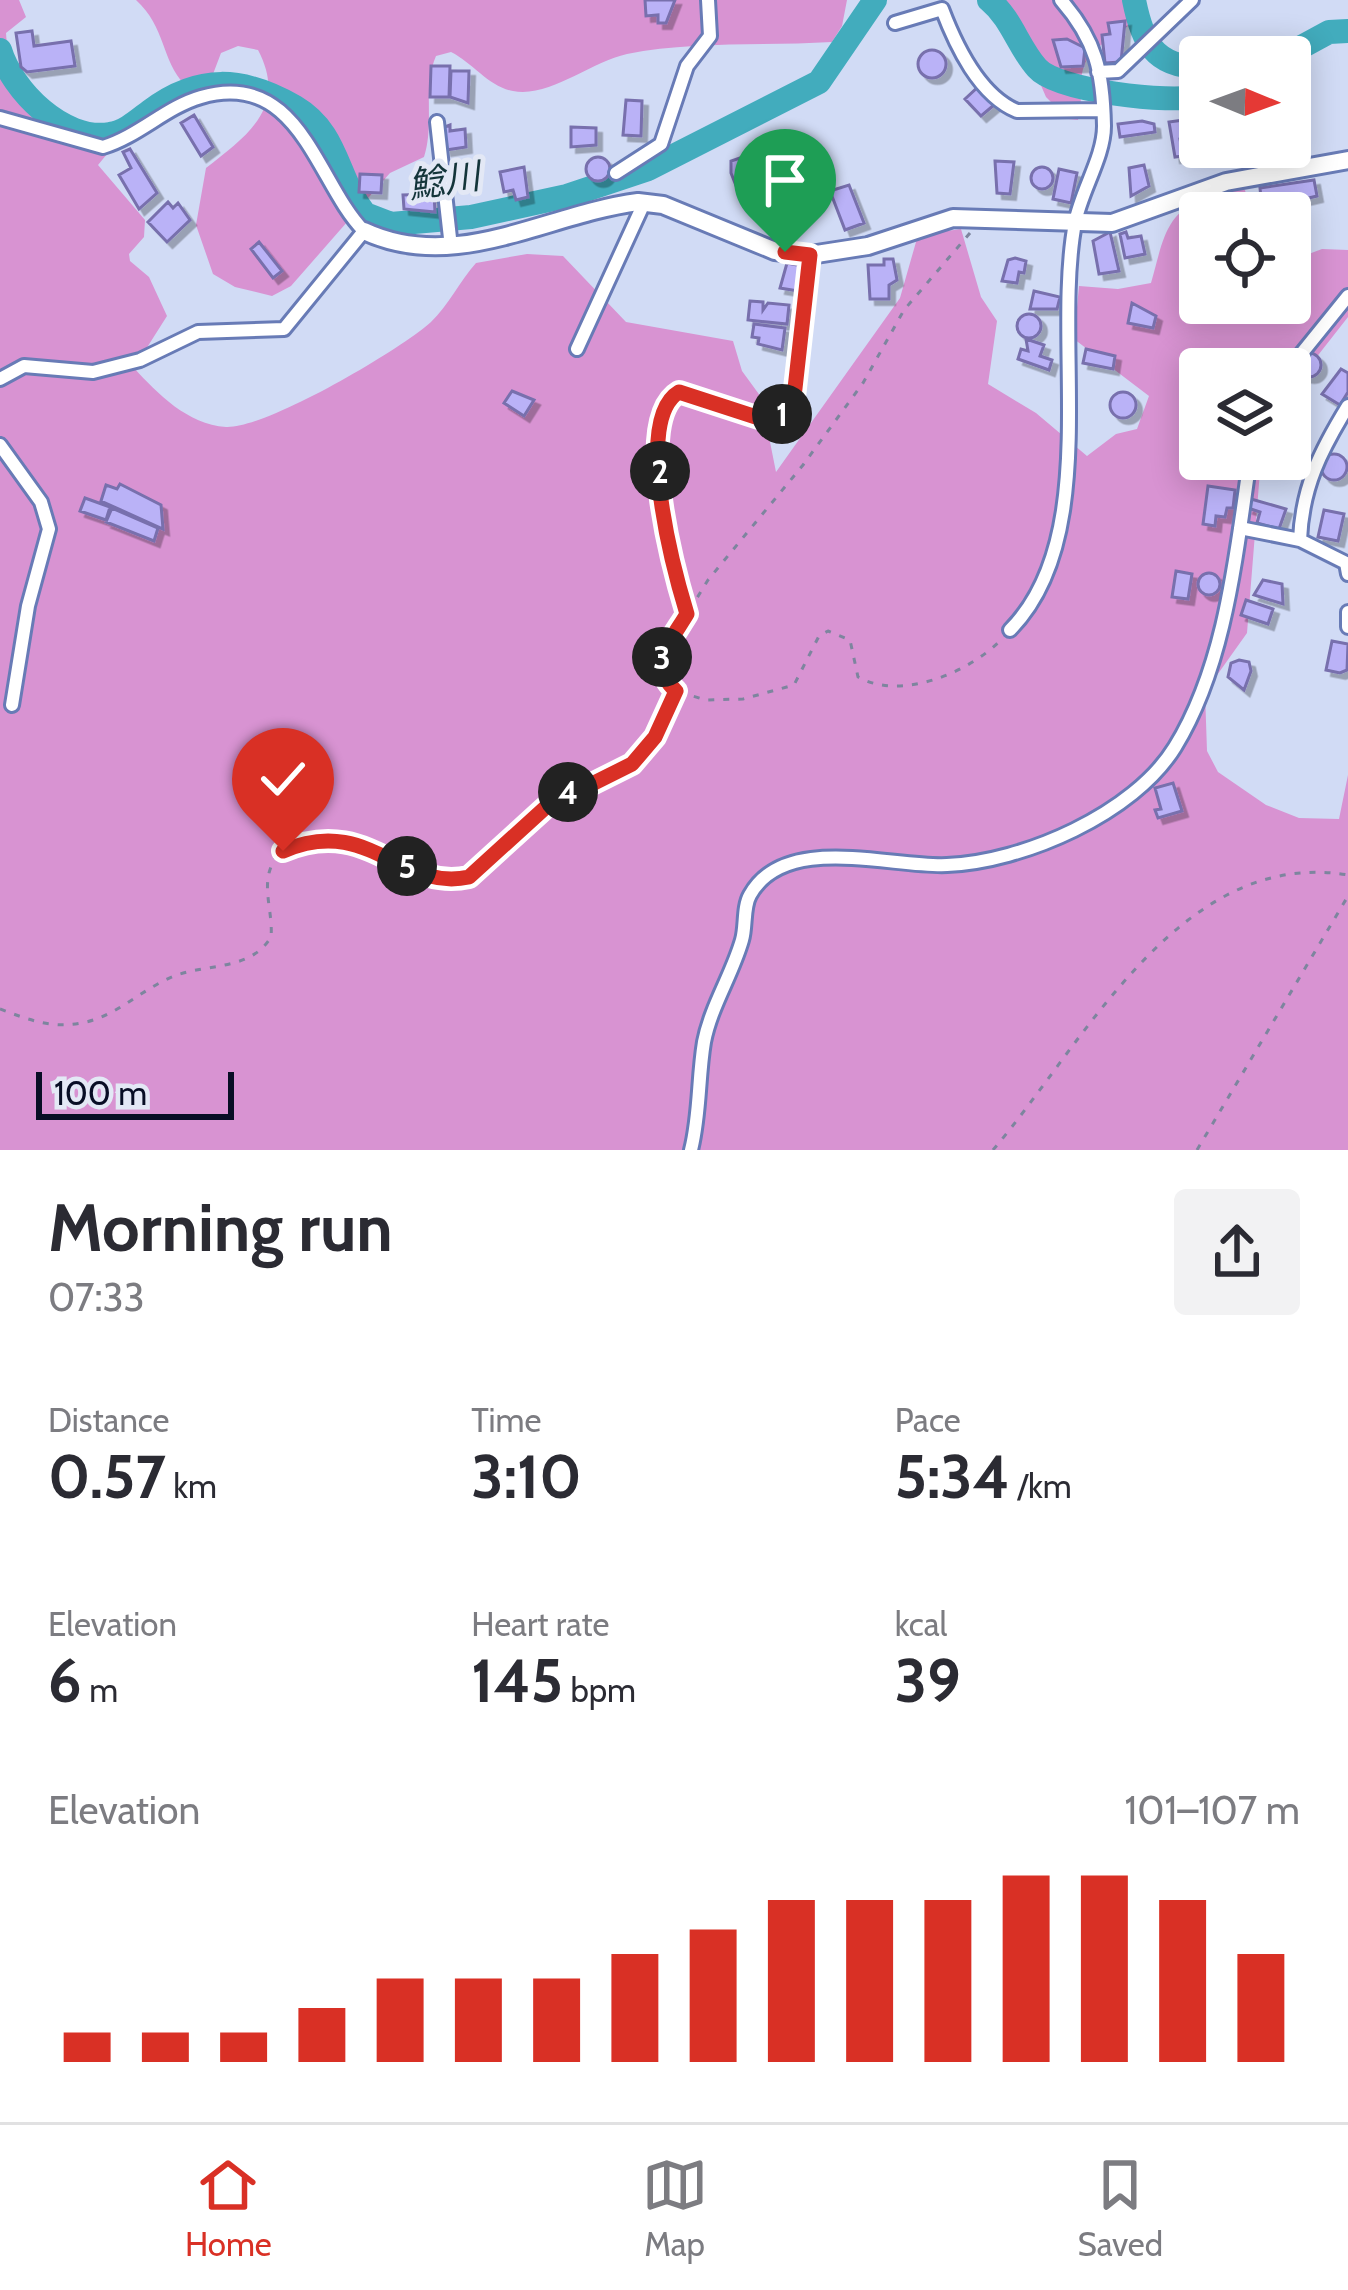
<!DOCTYPE html>
<meta charset="utf-8">
<style>
:root{--surface:#fff;--page:#f2f2f3;--text:#2b2b33;--muted:#7c7c81;--line:#e1e1e2;--accent:#d93025}
body{margin:0;font-family:Cabin,"Noto Sans JP",sans-serif;background:var(--page);color:var(--text);height:100vh;display:flex;flex-direction:column;font-size:45px;white-space:nowrap}
*{box-sizing:border-box;margin:0}
p{font-size:39px;color:var(--muted)}
.icon{flex:none;width:66px;height:66px;fill:none;stroke:currentColor;stroke-width:2;stroke-linecap:round;stroke-linejoin:round}
.map{position:relative;height:1150px;overflow:hidden}
.sheet{display:flex;flex-direction:column;background:var(--surface);flex:1}
.sheet>*{flex:none}
.needle{width:78px;rotate:91deg}
.buttons{position:absolute;left:1179px;top:36px;display:grid;gap:24px}
.buttons a{display:grid;place-items:center;width:132px;height:132px;border-radius:12px;background:var(--surface);box-shadow:0 6px 30px #0003;font-size:60px}
.scale{position:absolute;left:36px;bottom:30px;width:198px;box-sizing:border-box;padding-left:12px;border:6px solid #080e25;border-top:0;font-size:33px;line-height:42px;white-space:nowrap;color:#080e25;-webkit-text-stroke:9px #e3e8f5;paint-order:stroke}
.pin{position:absolute;display:grid;place-items:center;width:102px;height:102px;color:#fff;margin:-123px -51px;border-radius:50% 50% 50% 0;rotate:-45deg;box-shadow:0 0 12px #0007}
.pin .icon{rotate:45deg}
.km{position:absolute;width:60px;height:60px;margin:-30px;border-radius:50%;background:#222;color:#fff;font-size:33px;line-height:60px;text-align:center}
.round{display:grid;place-items:center;flex:none;width:126px;height:126px;border-radius:12px;background:var(--page)}
.head{display:flex;align-items:center;justify-content:space-between;height:204px;padding:0 48px}
h1{font-size:66px;font-weight:800;line-height:90px}
.stats{display:grid;grid-template-columns:repeat(3,1fr);gap:18px;height:204px;padding:12px 48px}
.stats div{display:grid;align-content:center}
.stats b{font-size:60px;font-weight:800}
.stats small{font-size:33px;font-weight:400}
.stats p{font-size:33px}
.chart{height:336px;padding:24px 48px}
.chart p{display:flex;justify-content:space-between}
.chart svg{width:100%;height:216px;margin-top:12px;stroke:var(--accent);stroke-width:6}
.tabs{display:flex;justify-content:space-around;align-items:center;height:168px;border-top:3px solid var(--line);background:var(--surface);font-size:33px;color:var(--muted)}
.tabs a{display:grid;justify-items:center;gap:6px}
.tabs .on{color:var(--accent)}
.map>svg:first-child{display:block}
.green{fill:#d893d2}
.lines{fill:none;stroke-linecap:round;stroke-linejoin:round}
.river{stroke:#42acbd;stroke-width:24}
.building{fill:#bab2f7;stroke:#786fad;stroke-width:3;filter:url(#shadow)}
.street-casing{stroke:#687bb6;stroke-width:18}
.secondary-casing{stroke:#687bb6;stroke-width:22}
.path{stroke:#7d859e;stroke-width:3;stroke-dasharray:6 9;stroke-linecap:butt}
.street{stroke:#fff;stroke-width:12}
.secondary{stroke:#fff;stroke-width:16}
.route-casing{stroke:#fff;stroke-width:24}
.route{stroke:#d93025;stroke-width:15}
.labels{text-anchor:middle;stroke-width:10;stroke-linejoin:round;paint-order:stroke}
.water-label{font-size:36px;font-style:italic;fill:#14353a;stroke:#e3e8f5}
</style>
<div class="map">
<svg width="1348" height="1150" viewBox="0 0 1348 1150">
<defs>
<filter id="shadow"><feDropShadow dx="5.5" dy="5.5" stdDeviation="0" flood-color="#0004"/></filter>
</defs>
<rect width="100%" height="100%" fill="#d1dbf5"/>
<!-- green -->
<path class="green" d="M0 0H19L26 17 6 33C8 79 51 119 94 130L95 142 112 148 98 165 145 220 144 237 129 254 130 261 149 277 167 316 134 368C158 394 187 424 226 427 266 429 400 350 431 322 448 306 460 281 476 263L527 254 563 256 626 322 733 341 742 371 761 397 776 472 900 298 918 235 961 229 981 297 997 321 988 384 1036 413 1087 456 1116 434 1137 429 1149 396 1074 339 1079 286 1118 289 1151 283C1163 242 1164 212 1207 197 1221 191 1230 188 1245 190L1251 213H1200V303H1290V261L1322 249 1348 250V317L1290 391V369H1200V459H1261L1247 633 1205 692 1207 751 1218 772 1266 805 1299 818 1339 819 1348 775V1150H0Z
M136 0H847L842 26 832 42C766 46 691 41 627 54 590 62 550 98 513 91 489 87 473 63 451 52L436 56C422 89 435 123 424 157L390 173 291 286 272 296 235 287 213 274 196 225 206 168C248 135 288 107 258 50L238 46 221 53 210 82 185 85C161 60 166 27 136 0Z
M1004 0H1140C1139 31 1107 35 1090 55 1075 74 1085 98 1078 120L1068 119 1046 97Z"/>
<g class="lines">
<!-- river -->
<path class="river" d="M989 0C1012 19 1018 47 1037 68 1057 91 1171 104 1200 96
M1134 0C1142 41 1154 67 1200 67
M0 50C12 90 63 142 110 134 125 132 138 120 150 111 199 74 243 77 295 107 339 133 336 178 365 214L391 224 471 217 567 196 648 169 819 82 875 0
M1283 57 1329 32 1348 31"/>
</g>
<!-- building -->
<path class="building" d="M645 0H675L666 23H658V15L646 16Z
M1125 21 1121 62 1105 63 1102 35 1110 34 1108 23Z
M32 31 34 46 71 41 75 66 27 72 21 67 16 33Z
M1067 39 1085 48 1083 66 1061 67 1053 40Z
M918 64a14 14 0 1 1 28 0a14 14 0 1 1-28 0Z
M431 66H450L449 97H430Z
M451 71H469L468 103 450 97Z
M978 87 994 105 981 116 965 99Z
M626 100 642 101 641 136 623 135Z
M194 115 213 147 201 156 181 123Z
M1198 118 1200 135 1180 139 1183 156 1175 157 1169 122Z
M1142 121 1154 124 1155 132 1120 137 1118 124Z
M450 125V131L465 129 466 147 446 150 442 128Z
M571 127 596 128V145L571 147Z
M130 149 157 193 139 209 119 175 131 168 123 152Z
M782 152 790 174 774 180 765 158Z
M743 157 754 187 747 190 745 185 737 188 731 173V161Z
M586 169a12 12 0 1 1 24 0a12 12 0 1 1-24 0Z
M995 161 1014 162 1010 194 997 193Z
M1144 165 1149 186 1131 196 1129 168Z
M1031 178a11 11 0 1 1 22 0a11 11 0 1 1-22 0Z
M524 167 528 197 516 200 513 190 504 192 500 172Z
M1059 169 1077 173 1071 203 1053 199Z
M360 174 382 175 381 193 359 192Z
M1314 180 1317 196 1262 209 1260 188Z
M849 185 864 223 845 230 830 191Z
M434 194 435 212 404 209 403 195Z
M168 202 173 208 178 203 190 220 167 242 148 222Z
M1110 232 1119 271 1099 274 1093 241Z
M1126 232 1128 238 1141 236 1145 254 1125 258 1120 234Z
M259 242 282 271 273 278 251 249Z
M1015 258 1026 261 1024 273 1019 272 1017 283 1002 281 1008 260Z
M884 259H893L897 280 889 285V299H870L868 265H884Z
M787 263 802 266 798 291 780 288Z
M1034 291 1060 297 1057 309H1030Z
M750 301 763 302V310L768 303 789 305 787 324 748 320Z
M1132 303 1156 316 1153 328 1128 323Z
M1017 326a12 12 0 1 1 24 0a12 12 0 1 1-24 0Z
M754 324 785 328 782 350 758 344 759 338 752 337Z
M1026 339 1044 345 1040 356 1052 360 1049 370 1018 359 1021 349 1028 351Z
M1086 349 1115 356 1113 369 1083 363Z
M1297 365a12 12 0 1 1 24 0a12 12 0 1 1-24 0Z
M1341 369 1348 373V392L1340 405 1322 394Z
M512 391 534 400 524 416 504 403Z
M1110 405a13 13 0 1 1 26 0a13 13 0 1 1-26 0Z
M1321 467a13 13 0 1 1 26 0a13 13 0 1 1-26 0Z
M120 484 161 505 163 529 101 501 106 485 117 489Z
M1208 486 1235 490 1233 508H1227L1225 517 1216 516 1215 526 1203 524Z
M85 498 110 507 106 520 80 511Z
M1251 499 1286 509 1279 529 1257 523 1260 512 1248 508Z
M112 508 158 528 154 541 106 522Z
M1324 510 1344 514 1338 541 1318 537Z
M1176 571 1192 574 1188 599 1172 597Z
M1198 584a11 11 0 1 1 22 0a11 11 0 1 1-22 0Z
M1263 580 1282 584 1283 604 1254 595Z
M1246 600 1273 609 1268 624 1241 615Z
M1332 641 1348 644 1347 670 1340 673 1326 670Z
M1239 660 1249 662 1251 671 1244 690 1228 677 1231 663Z
M1173 783 1182 811 1158 818 1155 810 1161 809 1155 788Z"/>
<g class="lines">
<!-- street casing -->
<g class="street-casing">
<path id="street" d="M895 23 942 9C956 46 979 95 1017 111L1101 110
M1098 72 1118 71 1192 0
M0 118 103 147C139 136 166 107 201 97 300 68 317 184 364 231L284 329 198 332 140 360 93 372 24 366 0 379
M437 122 451 247
M753 155 785 252
M616 173 661 144 687 66 710 36 708 0
M577 349 644 203
M1289 369 1348 296
M792 415 810 255
M0 445 41 502 49 529 28 606 12 705
M1240 528 1300 540 1346 563 1348 574
M1300 540C1302 487 1321 450 1348 406
M1348 612V627
M1010 630C1103 536 1052 346 1075 223 1081 191 1104 157 1104 126 1103 72 1096 40 1061 0
M691 1150C700 1115 698 1078 704 1042 711 1006 732 975 742 940 746 927 743 907 750 895 785 832 892 868 947 865 1023 862 1134 814 1175 747 1226 664 1236 554 1250 459"/>
</g>
<!-- secondary casing -->
<g class="secondary-casing">
<path id="secondary" d="M364 231C456 274 546 214 638 202L663 205 775 251 810 255 868 246 953 218 1112 223 1226 182 1348 160"/>
</g>
<!-- path -->
<path class="path" d="M970 233 904 310 863 383 803 465 708 580 664 652 660 668 662 679 676 691 706 700 743 699 794 685 819 636 828 631 850 640 858 677C901 701 968 673 1001 640
M687 613C670 558 643 454 665 400L693 392 759 418 779 414
M0 1009C27 1019 51 1029 81 1023 118 1017 145 985 180 974 212 964 252 969 271 937 273 916 264 893 269 873 292 789 417 884 459 879 493 875 520 831 543 809 570 786 607 787 633 764 654 744 664 718 675 693
M993 1150C1085 1042 1181 847 1348 875
M1197 1150 1348 896"/>
<!-- street -->
<use href="#street" class="street"/>
<!-- secondary -->
<use href="#secondary" class="secondary"/>
</g>
<g class="lines">
<!-- route casing -->
<g class="route-casing">
<path id="route" d="M283 851C369 814 400 892 469 877L546 807 632 764 655 737 676 691C647 665 671 641 687 614 673 568 633 419 679 392L759 418 792 415 810 255 785 252"/>
</g>
<!-- route -->
<use href="#route" class="route"/>
</g>
<g class="labels">
<!-- water labels -->
<g class="water-label">
<text transform="translate(444 180) rotate(-8)" y="13">鯰川</text>
</g>
</g>
</svg>
<div class="buttons">
<a><svg class="needle" viewBox="-14 -14 28 28"><path d="M0-13l5 13h-10z" fill="#e53935"/><path d="M0 13l5-13h-10z" fill="#7c7c81"/></svg></a>
<a><svg class="icon" aria-label="locate" viewBox="0 0 24 24"><circle cx="12" cy="12" r="6"/><path d="M12 2v4M12 18v4M2 12h4M18 12h4"/></svg></a>
<a><svg class="icon" aria-label="layers" viewBox="0 0 24 24"><path d="M12 4l9 5-9 5-9-5zM3 14l9 5 9-5"/></svg></a>
</div>
<div class="scale">100 m</div>
<div class="pin" style="left:785px;top:252px;background:#1e9e55"><svg class="icon" aria-label="arrive" viewBox="0 0 24 24"><path d="M6 21V4h12l-3 4 3 4H6"/></svg></div>
<div class="pin" style="left:283px;top:851px;background:#d93025"><svg class="icon" aria-label="check" viewBox="0 0 24 24"><path d="M5 12l5 5 9-10"/></svg></div>
<b class="km" style="left:782px;top:414px">1</b>
<b class="km" style="left:660px;top:471px">2</b>
<b class="km" style="left:662px;top:657px">3</b>
<b class="km" style="left:568px;top:792px">4</b>
<b class="km" style="left:407px;top:866px">5</b>
</div>
<section class="sheet">
<div class="head"><div><h1>Morning run</h1><p>07:33</p></div><a class="round"><svg class="icon" aria-label="share" viewBox="0 0 24 24"><path d="M12 15V3M7 8l5-5 5 5M5 13v7h14v-7"/></svg></a></div>
<div class="stats">
<div><p>Distance</p><b>0.57<small> km</small></b></div>
<div><p>Time</p><b>3:10</b></div>
<div><p>Pace</p><b>5:34<small> /km</small></b></div>
</div>
<div class="stats">
<div><p>Elevation</p><b>6<small> m</small></b></div>
<div><p>Heart rate</p><b>145<small> bpm</small></b></div>
<div><p>kcal</p><b>39</b></div>
</div>
<div class="chart"><p><span>Elevation</span>101–107 m</p>
<svg viewBox="0 0 160 44" preserveAspectRatio="none"><path d="M5 44V38M15 44V38M25 44V38M35 44V33M45 44V27M55 44V27M65 44V27M75 44V22M85 44V17M95 44V11M105 44V11M115 44V11M125 44V6M135 44V6M145 44V11M155 44V22"/></svg>
</div>
</section>
<nav class="tabs">
<a class="on"><svg class="icon" aria-label="home" viewBox="0 0 24 24"><path d="M3 11l9-7 9 7M6 9v11h12V9"/></svg>Home</a>
<a><svg class="icon" aria-label="map" viewBox="0 0 24 24"><path d="M3 6l6-2 6 2 6-2v14l-6 2-6-2-6 2zM9 4v14M15 6v14"/></svg>Map</a>
<a><svg class="icon" aria-label="saved" viewBox="0 0 24 24"><path d="M7 4h10v16l-5-4-5 4z"/></svg>Saved</a>
</nav>
